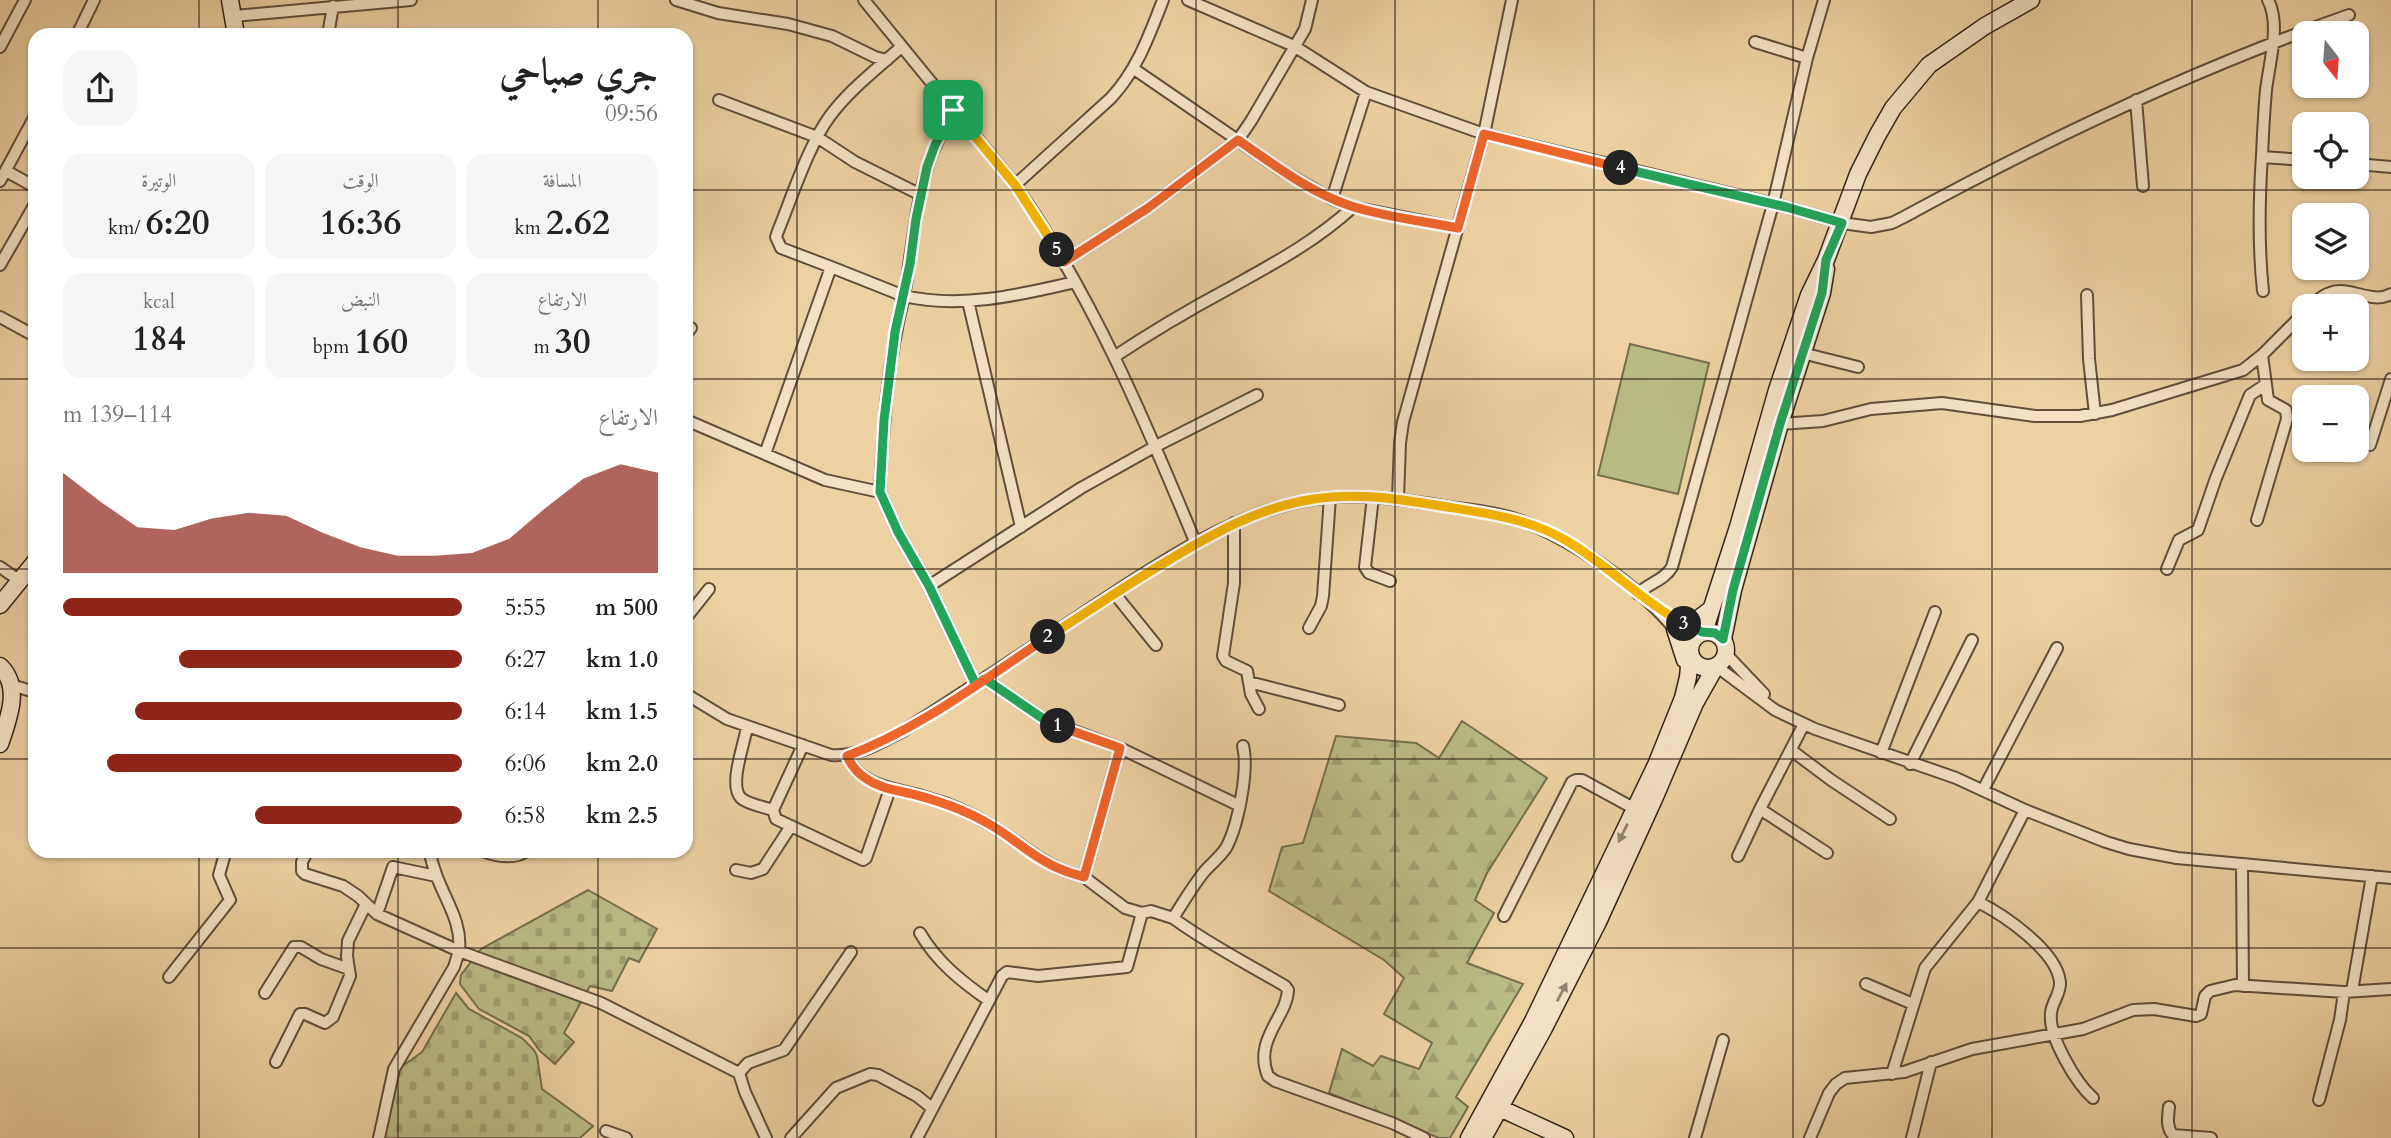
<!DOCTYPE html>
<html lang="ar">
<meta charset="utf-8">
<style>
:root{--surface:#fff;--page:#f6f6f6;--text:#222;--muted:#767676;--accent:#8f2418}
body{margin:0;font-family:Cardo,Amiri,serif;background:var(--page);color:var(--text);direction:rtl;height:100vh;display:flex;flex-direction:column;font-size:26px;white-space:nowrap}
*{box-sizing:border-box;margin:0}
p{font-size:23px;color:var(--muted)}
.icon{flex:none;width:38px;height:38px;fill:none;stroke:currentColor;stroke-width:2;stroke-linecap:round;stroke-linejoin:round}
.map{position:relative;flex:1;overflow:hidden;direction:ltr}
.panel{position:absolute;left:28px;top:28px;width:665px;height:830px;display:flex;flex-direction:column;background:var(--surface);border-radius:21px;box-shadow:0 2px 5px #0004;direction:rtl}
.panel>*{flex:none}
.needle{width:46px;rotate:163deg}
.controls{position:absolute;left:2292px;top:21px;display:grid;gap:14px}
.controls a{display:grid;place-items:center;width:77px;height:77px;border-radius:14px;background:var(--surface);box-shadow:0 2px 5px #0004;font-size:35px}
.pin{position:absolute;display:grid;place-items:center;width:60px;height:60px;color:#fff;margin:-30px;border-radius:14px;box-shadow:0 4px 10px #0006}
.km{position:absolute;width:35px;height:35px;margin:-18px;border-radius:50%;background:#222;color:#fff;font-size:19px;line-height:35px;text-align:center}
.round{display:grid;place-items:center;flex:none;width:74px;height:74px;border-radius:21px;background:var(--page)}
.overview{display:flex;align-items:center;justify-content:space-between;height:119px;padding:0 35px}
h1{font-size:38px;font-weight:700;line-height:52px}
.metrics{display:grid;grid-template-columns:repeat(3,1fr);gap:10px;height:119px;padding:7px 35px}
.metrics div{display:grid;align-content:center;border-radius:18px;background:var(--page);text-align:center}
.metrics b{font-size:35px;font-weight:700}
.metrics small{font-size:19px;font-weight:400}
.metrics p{font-size:19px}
.chart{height:196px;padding:14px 35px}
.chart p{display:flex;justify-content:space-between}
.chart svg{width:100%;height:126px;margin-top:7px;fill:var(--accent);opacity:.7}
ul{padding:0 35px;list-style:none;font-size:23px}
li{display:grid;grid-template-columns:112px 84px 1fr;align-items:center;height:52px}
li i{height:18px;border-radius:9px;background:var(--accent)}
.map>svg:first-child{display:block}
.forest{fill:url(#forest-firs);stroke:#756f4e;stroke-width:2}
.cemetery{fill:url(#cemetery-stones);stroke:#756f4e;stroke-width:2}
.garden{fill:#b9bb85;stroke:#756f4e;stroke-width:2}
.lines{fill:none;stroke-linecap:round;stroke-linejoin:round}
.street-casing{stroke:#604e3b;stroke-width:14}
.secondary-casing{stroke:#312318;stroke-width:19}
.street{stroke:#f4e1c3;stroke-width:10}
.secondary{stroke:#f4e1c3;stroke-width:16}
.oneway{fill:#92826e}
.split-1-casing{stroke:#fff;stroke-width:14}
.split-2-casing{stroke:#fff;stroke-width:14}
.split-3-casing{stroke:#fff;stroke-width:14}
.split-4-casing{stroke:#fff;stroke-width:14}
.split-5-casing{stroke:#fff;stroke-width:14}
.split-6-casing{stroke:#fff;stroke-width:14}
.split-1{stroke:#22a559;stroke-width:9}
.split-2{stroke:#f0652b;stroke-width:9}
.split-3{stroke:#f5b400;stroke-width:9}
.split-4{stroke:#22a559;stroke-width:9}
.split-5{stroke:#f0652b;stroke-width:9}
.split-6{stroke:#f5b400;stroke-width:9}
.grid{fill:none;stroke:#312318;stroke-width:2;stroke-opacity:0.55}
</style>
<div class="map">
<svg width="2391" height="1138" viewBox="0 0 2391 1138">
<defs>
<pattern id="forest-firs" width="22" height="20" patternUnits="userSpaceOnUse" patternTransform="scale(1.75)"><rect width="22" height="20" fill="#b9bb85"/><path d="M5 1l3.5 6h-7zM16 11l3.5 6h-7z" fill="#a0a072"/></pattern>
<pattern id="cemetery-stones" width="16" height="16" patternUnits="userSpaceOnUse" patternTransform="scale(1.75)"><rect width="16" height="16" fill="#b9bb85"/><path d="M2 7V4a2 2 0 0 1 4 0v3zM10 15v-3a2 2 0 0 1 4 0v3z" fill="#a0a072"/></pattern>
</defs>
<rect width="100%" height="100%" fill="#eed1a3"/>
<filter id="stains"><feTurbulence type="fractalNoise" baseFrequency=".00286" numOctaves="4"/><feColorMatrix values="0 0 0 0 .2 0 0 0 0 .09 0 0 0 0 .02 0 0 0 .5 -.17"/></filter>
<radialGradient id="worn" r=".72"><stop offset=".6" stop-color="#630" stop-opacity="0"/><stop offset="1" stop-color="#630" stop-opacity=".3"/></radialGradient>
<!-- forest -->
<path class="forest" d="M1462 721 1547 778 1487 873 1475 900 1494 913 1467 963 1523 984 1456 1097 1468 1107 1450 1138H1439L1329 1093 1342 1049 1373 1066 1381 1056 1419 1069 1432 1043 1384 1014 1404 978 1384 960 1269 891 1282 847 1303 843 1336 736 1416 743 1439 758Z"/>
<!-- cemetery -->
<path class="cemetery" d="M588 890 657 929 639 962 629 958 612 991 590 986 564 1033 574 1042 555 1064 540 1051 529 1036 479 1009 460 984 461 975 481 949Z
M456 993 469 1009 522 1038 534 1050 537 1056 542 1089 593 1126 580 1138H379L397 1070 422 1052Z"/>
<!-- garden -->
<path class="garden" d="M1630 344 1709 363 1678 494 1598 475Z"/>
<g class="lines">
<!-- street casing -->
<g class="street-casing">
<path id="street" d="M676 0 718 13 788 24 832 36 875 57 887 60
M864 0 1015 185C1092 295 1145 420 1196 544
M1188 0 1294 46 1366 92 1484 134 1786 207 1842 223 1871 227 1892 223 1904 217C2047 139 2194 69 2349 15
M234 16 411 0
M77 35 94 0
M328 35 333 6
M1755 42 1807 58
M0 47 25 0
M1134 69 1284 172 1332 199 1353 207 1458 228
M719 100 817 137 855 162 921 195
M2136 100 2143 186
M2262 157 2305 160
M2357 164 2391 167
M6 171 35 187
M0 181 35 116
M1015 185 1111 98C1137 70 1149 36 1163 0
M1332 199 1366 92
M1064 262 1148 208 1238 140 1251 121 1305 29 1312 0
M0 265 35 204
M831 267 781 248 776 237 778 231C792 197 809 144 830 116 849 90 877 69 901 47
M2263 291C2258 245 2259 201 2262 155 2263 134 2264 112 2266 90 2269 64 2281 24 2268 0
M2087 295 2089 359 2095 414
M968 301 1021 527
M2311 306C2317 301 2322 295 2330 293 2349 285 2372 305 2391 294
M0 317 35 336
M686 334 691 328
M1802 353 1858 367
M1114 357C1150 333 1187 311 1226 290 1271 265 1315 242 1353 207
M686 420 825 480 880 492C883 426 888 360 904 296 962 309 1019 295 1075 282
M1780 424 1823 421 1871 409 1942 403 2035 416H2080L2112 410 2243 370 2262 355 2305 312
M2370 445 2391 379
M765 454 831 267 904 296C912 253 915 207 928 165 934 146 944 128 953 110
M880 492 898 532 929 586 976 685
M1373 497 1365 567 1369 573 1390 581
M1398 498 1400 443 1403 422 1484 134 1512 0
M2257 520 2287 419 2286 410 2268 400 2262 355
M1234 523V583L1223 656 1226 661 1247 671 1251 694 1259 709
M0 567 20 581
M2167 569 2179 540 2198 530 2216 478 2250 395 2265 385
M929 586 1081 488 1156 446 1257 395
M1114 593 1156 645
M1638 594C1648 583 1664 581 1672 567L1773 204 1807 58 1824 0
M686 618 709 589
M1309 628 1321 606 1323 596 1330 497
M1726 654 1764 694
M1716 666 1775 710 1815 729 1956 778 2025 810 2106 842 2129 849 2177 858 2391 878
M1249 682 1339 705
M11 685 35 692
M686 694 727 719 831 755C858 757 880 743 903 731 961 694 1019 656 1076 618 1146 572 1231 511 1315 499 1363 492 1410 501 1457 508 1474 510 1492 512 1509 517 1566 534 1640 586 1677 632
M747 726C745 743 728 785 741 798 747 804 764 807 773 810
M803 745 773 810 776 819 863 860 866 858 890 789
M1120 748 1238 805
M1791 750 1831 780 1890 819
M1881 753 1935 612
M847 756C861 788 896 788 925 797 949 803 973 814 994 827 1016 840 1035 858 1058 868 1066 872 1075 874 1084 877L1120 748 1045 720 985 679
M1910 764 1972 640
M1983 790 2057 648
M1760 809 1827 853
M308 850 302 862V871L305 874 343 886 358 896 377 914 459 951 454 967 394 1069 379 1138
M429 850C431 859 434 869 437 877 447 903 462 923 459 951L601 1003 739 1073
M480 850C495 856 514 861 528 850
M1738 856 1760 809 1804 724
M2242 866 2243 986
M736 870 751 873 763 869 791 826
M1084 877 1125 908 1142 913 1151 911 1173 918C1183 903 1192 887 1204 872 1211 864 1220 857 1226 848 1238 826 1249 770 1243 746
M1978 902C2004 915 2057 951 2060 982 2061 993 2052 1002 2051 1013 2048 1036 2076 1083 2093 1098
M377 914 393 867 436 876
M1504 916 1572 782 1576 780H1582L1635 809
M1173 918C1208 944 1248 964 1285 986L1288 990C1287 1017 1253 1040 1268 1076L1275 1081 1392 1123 1424 1138
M920 933C937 962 961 981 988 1000
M169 977 230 900 219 875 226 850
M1866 984 1913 1004
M2352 991 2372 876
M265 993 294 947H301L321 959 349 969
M276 1062 300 1014H305L325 1023 333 1017 350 976 347 956 348 941 366 904
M1892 1074 1925 968 1978 902 2025 810
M2319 1100 2340 1020 2344 992
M2169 1107C2168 1117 2166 1127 2173 1135L2211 1138
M606 1131 626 1138
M766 1138 745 1092 739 1073 748 1063 784 1050 851 952
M791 1138 836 1088 870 1074 878 1075 917 1096 932 1108
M917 1138 1002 976 1007 972 1038 976 1127 967 1142 913
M1695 1138 1723 1040
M1810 1138 1829 1093 1836 1084 1845 1078 1904 1072 1972 1049 2083 1029 2133 1010 2154 1009 2196 1016 2201 1014 2205 996 2210 991 2235 985 2344 992 2391 989
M1912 1138 1931 1062"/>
</g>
<!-- secondary casing -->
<g class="secondary-casing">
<path id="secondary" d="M230 0 236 35
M0 605 35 562
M1681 622 1698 619 1710 610
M1675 629 1685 660
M1690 650a18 18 0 1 1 36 0a18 18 0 1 1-36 0Z
M1704 632 1738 527 1777 390 1809 295 1826 260 1858 174 1877 136 1893 108 1929 65 1985 26 2031 0
M1723 639 1733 590 1780 424 1822 293 1826 269
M0 666C22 687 8 720 0 744
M1491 1104 1565 1138
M1469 1138 1533 1021 1656 765 1683 698 1688 677 1690 656
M1483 1138 1543 1030 1598 922 1654 799 1695 703 1716 666"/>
</g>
<!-- street -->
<use href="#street" class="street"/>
<!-- secondary -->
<use href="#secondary" class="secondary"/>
</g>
<!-- one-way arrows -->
<defs><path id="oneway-solid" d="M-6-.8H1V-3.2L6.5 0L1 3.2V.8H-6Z" transform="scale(1.75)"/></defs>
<g class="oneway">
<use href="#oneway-solid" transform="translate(1623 833) rotate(116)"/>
<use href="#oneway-solid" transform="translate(1562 992) rotate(-62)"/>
</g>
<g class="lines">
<!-- split-1 casing -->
<g class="split-1-casing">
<path id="split-1" d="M953 110 935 145 927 167 916 219 910 264 895 332 884 420 880 492 898 532 929 586 976 685 985 679 1045 720 1058 726"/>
</g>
<!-- split-2 casing -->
<g class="split-2-casing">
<path id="split-2" d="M1048 637C984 679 920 729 847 756 856 777 877 787 899 791 932 798 965 809 994 827 1016 840 1035 859 1058 868 1066 872 1075 874 1084 877L1120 748 1058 726"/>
</g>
<!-- split-3 casing -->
<g class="split-3-casing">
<path id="split-3" d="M1048 637C1087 612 1125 586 1164 563 1212 534 1259 507 1314 499 1357 492 1399 499 1441 506 1485 513 1528 518 1567 541 1609 566 1642 601 1684 624"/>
</g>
<!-- split-4 casing -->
<g class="split-4-casing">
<path id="split-4" d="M1621 168 1786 207 1842 223 1826 260 1822 293 1780 424 1733 590 1723 639 1715 633 1702 632 1684 624"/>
</g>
<!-- split-5 casing -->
<g class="split-5-casing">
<path id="split-5" d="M1057 250 1064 262 1148 208 1238 140C1273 164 1309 192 1351 206 1385 217 1423 221 1458 228L1484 134 1621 168"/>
</g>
<!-- split-6 casing -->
<g class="split-6-casing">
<path id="split-6" d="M953 110 1015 185 1057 250"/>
</g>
<!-- split-1 -->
<use href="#split-1" class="split-1"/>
<!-- split-2 -->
<use href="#split-2" class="split-2"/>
<!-- split-3 -->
<use href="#split-3" class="split-3"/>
<!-- split-4 -->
<use href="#split-4" class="split-4"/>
<!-- split-5 -->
<use href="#split-5" class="split-5"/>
<!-- split-6 -->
<use href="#split-6" class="split-6"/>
</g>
<!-- grid -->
<path class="grid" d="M199 0V35M398 0V35M598 0V35M797 0V1138M996 0V1138M1196 0V1138M1395 0V1138M1594 0V1138M1793 0V1138M1992 0V1138M2192 0V1138M0 190H35M686 190H2391M0 379H35M686 379H2391M0 569H35M686 569H2391M0 759H35M686 759H2391M199 850V1138M398 850V1138M598 850V1138M0 948H2391"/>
<rect width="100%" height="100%" filter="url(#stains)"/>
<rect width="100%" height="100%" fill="url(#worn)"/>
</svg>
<div class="controls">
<a><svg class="needle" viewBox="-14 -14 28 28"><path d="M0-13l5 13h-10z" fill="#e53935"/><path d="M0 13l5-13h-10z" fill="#767676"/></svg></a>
<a><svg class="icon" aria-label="locate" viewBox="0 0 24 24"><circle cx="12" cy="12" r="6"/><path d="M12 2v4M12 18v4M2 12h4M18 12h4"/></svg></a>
<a><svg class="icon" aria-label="layers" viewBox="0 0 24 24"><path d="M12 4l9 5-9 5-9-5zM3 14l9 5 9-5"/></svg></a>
<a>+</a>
<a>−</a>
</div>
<div class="pin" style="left:953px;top:110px;background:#1e9e55"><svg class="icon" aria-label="arrive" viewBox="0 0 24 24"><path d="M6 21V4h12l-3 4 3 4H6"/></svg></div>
<b class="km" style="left:1058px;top:726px">1</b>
<b class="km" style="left:1048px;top:637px">2</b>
<b class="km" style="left:1684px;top:624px">3</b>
<b class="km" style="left:1621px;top:168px">4</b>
<b class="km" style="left:1057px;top:250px">5</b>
<section class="panel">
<div class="overview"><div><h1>جري صباحي</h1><p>09:56</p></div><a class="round"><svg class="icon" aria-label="share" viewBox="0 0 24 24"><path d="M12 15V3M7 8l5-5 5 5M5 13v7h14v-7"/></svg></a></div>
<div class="metrics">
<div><p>المسافة</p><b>2.62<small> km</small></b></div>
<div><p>الوقت</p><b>16:36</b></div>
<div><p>الوتيرة</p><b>6:20<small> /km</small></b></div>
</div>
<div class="metrics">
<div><p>الارتفاع</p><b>30<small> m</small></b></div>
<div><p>النبض</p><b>160<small> bpm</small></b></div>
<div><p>kcal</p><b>184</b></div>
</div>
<div class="chart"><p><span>الارتفاع</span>114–139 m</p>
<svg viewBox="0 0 160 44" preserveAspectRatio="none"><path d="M0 44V9L10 19L20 28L30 29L40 25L50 23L60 24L70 30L80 35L90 38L100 38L110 37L120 32L130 21L140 11L150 6L160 9V44z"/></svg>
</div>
<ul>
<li><b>500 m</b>5:55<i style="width:100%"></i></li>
<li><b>1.0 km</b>6:27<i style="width:71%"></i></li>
<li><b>1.5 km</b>6:14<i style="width:82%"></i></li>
<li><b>2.0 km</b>6:06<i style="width:89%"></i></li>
<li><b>2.5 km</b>6:58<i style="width:52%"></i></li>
</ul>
</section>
</div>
